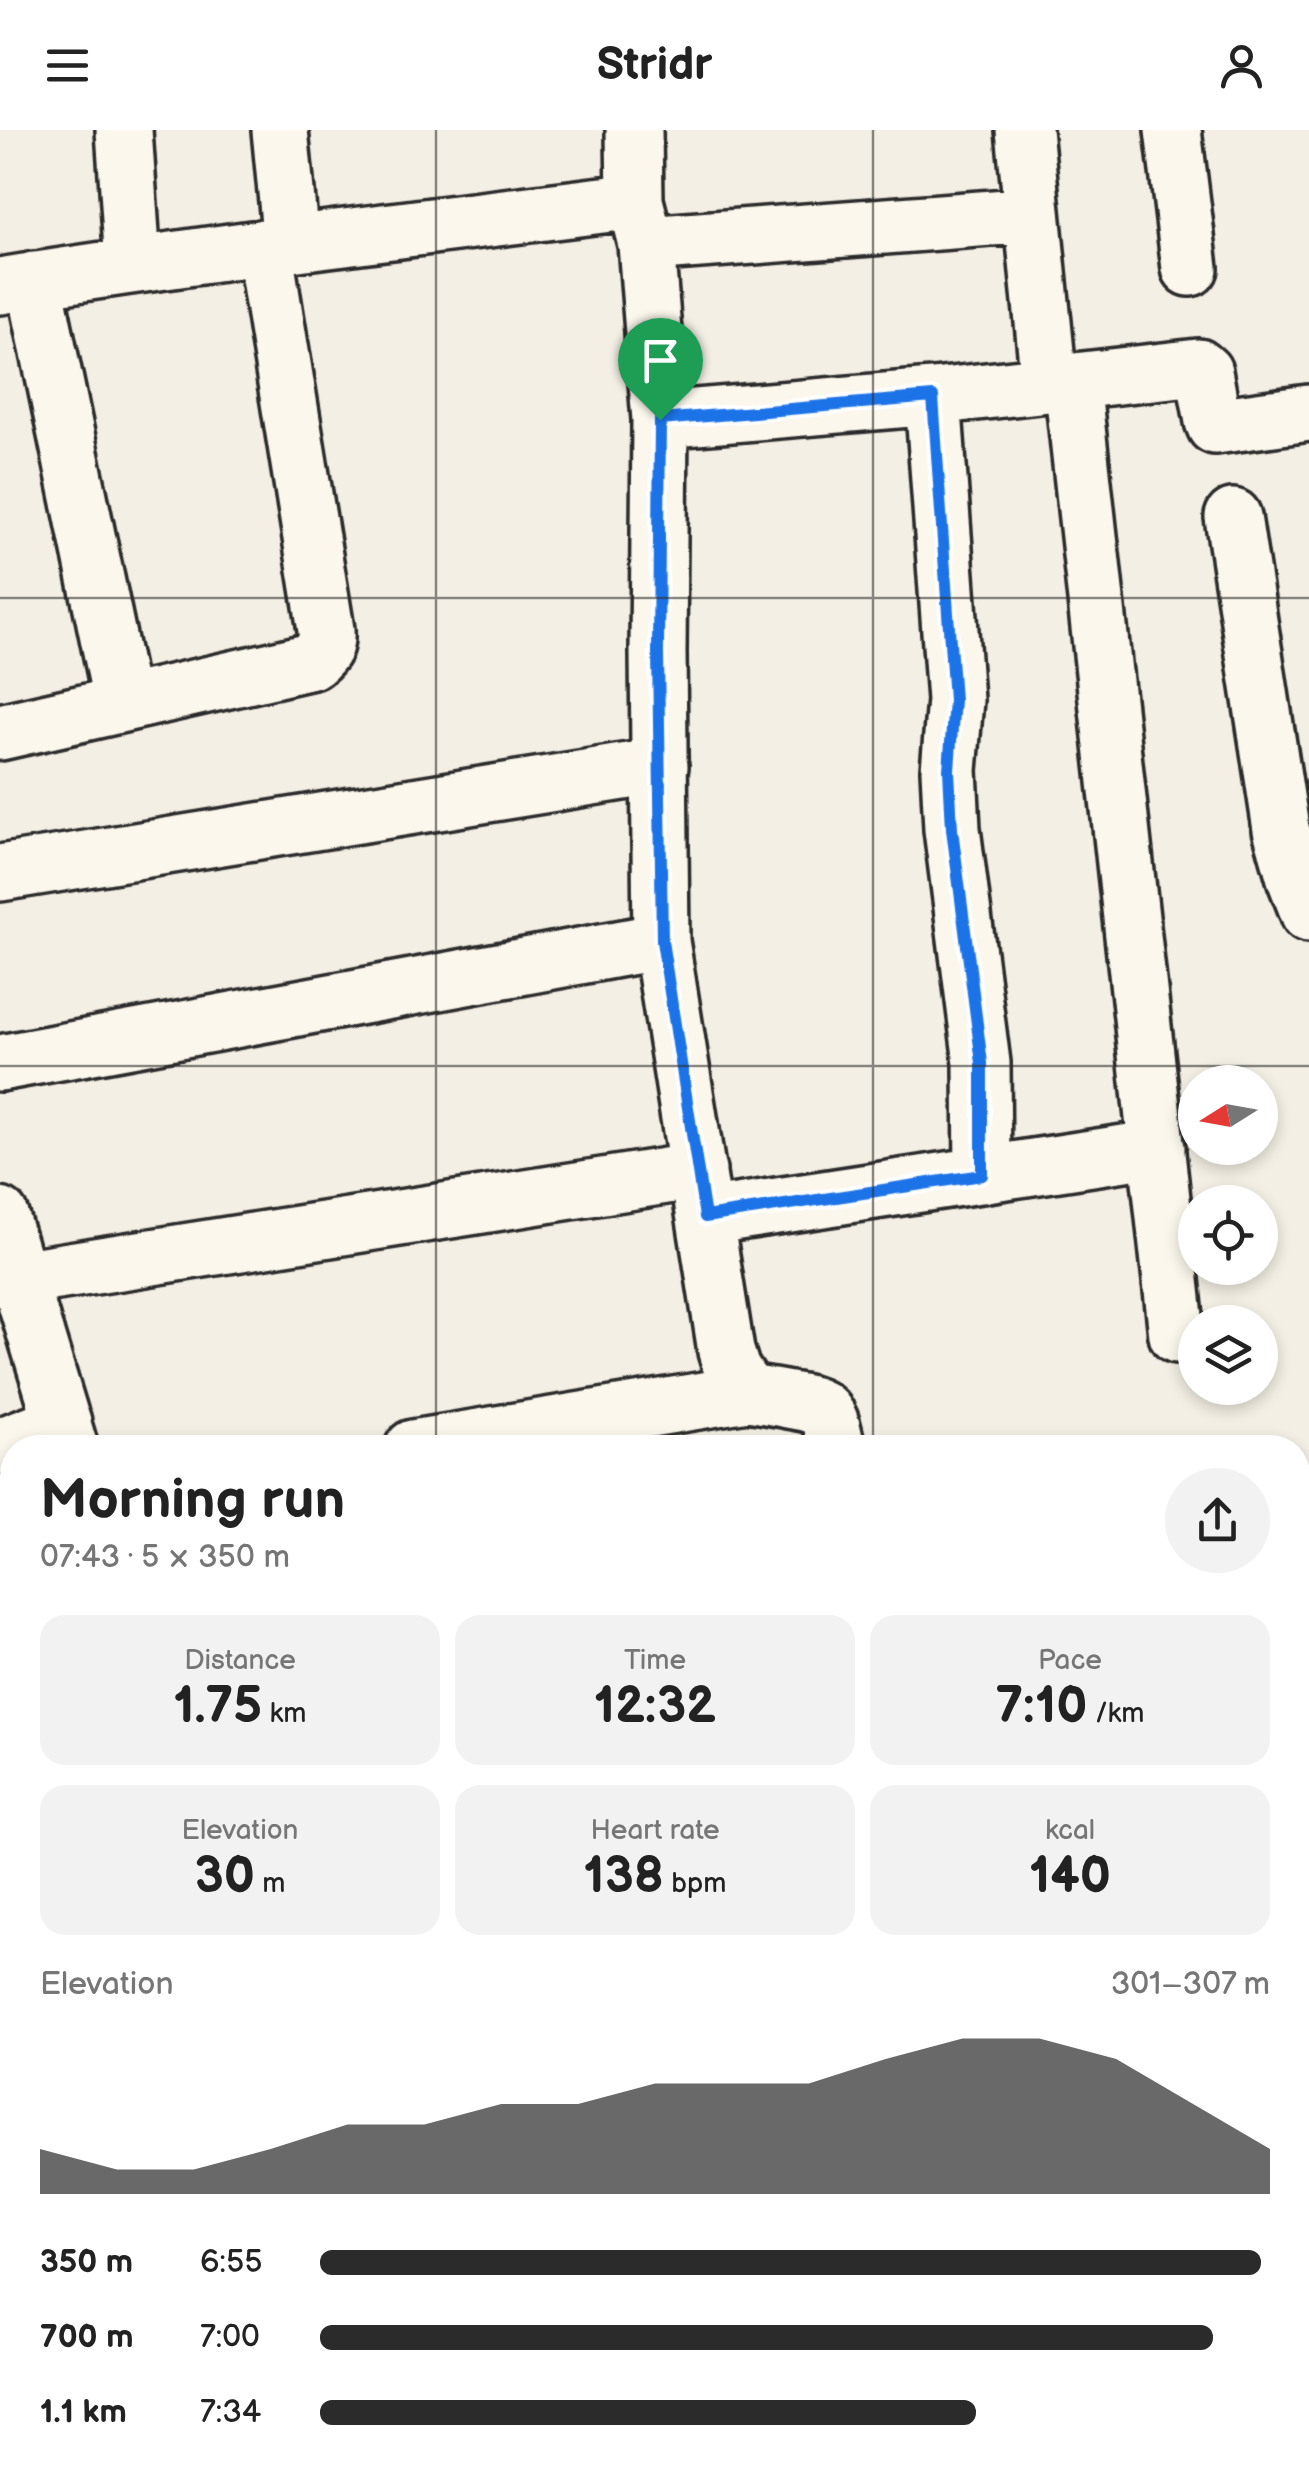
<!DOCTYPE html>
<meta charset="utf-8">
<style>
:root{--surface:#fff;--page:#f2f2f2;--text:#222;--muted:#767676;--accent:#2b2b2b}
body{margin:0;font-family:"Balsamiq Sans",sans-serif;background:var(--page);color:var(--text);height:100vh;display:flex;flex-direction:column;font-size:38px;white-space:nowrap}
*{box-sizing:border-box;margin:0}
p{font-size:32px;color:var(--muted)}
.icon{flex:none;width:55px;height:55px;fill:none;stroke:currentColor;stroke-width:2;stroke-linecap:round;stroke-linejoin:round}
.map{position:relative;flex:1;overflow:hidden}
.drawer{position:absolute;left:0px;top:1305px;width:1310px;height:1038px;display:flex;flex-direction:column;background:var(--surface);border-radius:40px 40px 0 0;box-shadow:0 5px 15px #0003}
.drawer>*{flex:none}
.needle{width:65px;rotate:259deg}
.tools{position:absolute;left:1178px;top:935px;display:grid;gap:20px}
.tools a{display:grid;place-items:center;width:100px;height:100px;border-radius:50%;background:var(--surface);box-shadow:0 5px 15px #0003;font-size:50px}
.pin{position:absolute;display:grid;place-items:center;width:85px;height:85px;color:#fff;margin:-102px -42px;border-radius:50% 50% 50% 0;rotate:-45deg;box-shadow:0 0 10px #0007}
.pin .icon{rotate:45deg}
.round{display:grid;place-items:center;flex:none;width:105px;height:105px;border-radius:52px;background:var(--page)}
.overview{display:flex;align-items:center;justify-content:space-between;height:170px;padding:0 40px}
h1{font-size:55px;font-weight:600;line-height:75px}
.metrics{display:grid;grid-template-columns:repeat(3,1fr);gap:15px;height:170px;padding:10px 40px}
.metrics div{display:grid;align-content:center;border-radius:25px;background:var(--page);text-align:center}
.metrics b{font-size:50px;font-weight:600}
.metrics small{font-size:28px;font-weight:400}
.metrics p{font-size:28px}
.chart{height:280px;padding:20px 40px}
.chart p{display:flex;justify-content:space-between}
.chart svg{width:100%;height:180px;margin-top:10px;fill:var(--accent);opacity:.7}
ul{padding:0 40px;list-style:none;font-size:32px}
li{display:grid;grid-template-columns:160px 120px 1fr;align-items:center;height:75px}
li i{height:25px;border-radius:12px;background:var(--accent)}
header{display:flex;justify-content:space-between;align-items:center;height:130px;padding:0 40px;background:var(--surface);font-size:45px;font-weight:600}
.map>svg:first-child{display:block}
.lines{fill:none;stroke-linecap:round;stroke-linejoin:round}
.minor-casing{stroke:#2b2b2b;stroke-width:62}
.major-casing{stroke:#2b2b2b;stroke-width:62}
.minor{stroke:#fbf7ec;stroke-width:55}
.major{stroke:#fbf7ec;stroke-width:55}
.route-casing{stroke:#fff;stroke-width:20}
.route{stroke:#1a73e8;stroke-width:12}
.grid{fill:none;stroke:#2b2b2b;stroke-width:2.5;stroke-opacity:0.55}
</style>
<header><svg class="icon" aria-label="menu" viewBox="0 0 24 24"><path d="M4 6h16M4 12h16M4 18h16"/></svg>Stridr<svg class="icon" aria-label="person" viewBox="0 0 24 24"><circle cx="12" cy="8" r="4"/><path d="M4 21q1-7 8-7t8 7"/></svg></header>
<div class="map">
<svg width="1309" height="2341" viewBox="0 0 1309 2341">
<rect width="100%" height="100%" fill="#f3efe4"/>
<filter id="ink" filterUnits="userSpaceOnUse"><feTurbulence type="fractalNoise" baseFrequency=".01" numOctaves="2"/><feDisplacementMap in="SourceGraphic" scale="20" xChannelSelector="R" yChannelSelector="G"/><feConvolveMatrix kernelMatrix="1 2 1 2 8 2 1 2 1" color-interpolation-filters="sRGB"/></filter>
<g filter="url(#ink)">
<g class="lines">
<!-- minor casing -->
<g class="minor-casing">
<path id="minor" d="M124 0 133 134
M280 0 291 113
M634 0 635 71 646 114 660 290 658 522 661 811 726 1221 732 1240 747 1263C761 1265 775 1267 789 1270 828 1276 829 1280 837 1318
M1024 0 1049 253
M1173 0 1190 138
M646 114 1032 85
M34 150 122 574
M0 156C211 122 423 97 635 71
M1072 252 1177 1205
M660 290 933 267
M1233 387 1281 699 1295 748 1309 784
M0 602 312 531C324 521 327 516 326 500L264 117
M0 743 660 636
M0 933 661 811
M983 1045 982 933 952 699 949 640 955 570 933 267 1198 237 1204 242 1213 291 1215 296 1309 283
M0 1086 70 1318
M705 1087 1157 1018
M19 1148 698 1041
M0 1316 63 1292
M413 1318 747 1263
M0 1532 12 1529
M0 1675 12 1671
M1298 1901 1309 1908
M1037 2330 1039 2341
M1227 2330 1229 2341"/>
</g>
<!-- major casing -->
<g class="major-casing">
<path id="major" d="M1298 1601 1309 1597
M1298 1684 1309 1680
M0 2067 12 2063
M0 2148 12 2143"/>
</g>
<!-- minor -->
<use href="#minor" class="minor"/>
<!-- major -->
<use href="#major" class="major"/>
</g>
</g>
<g class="lines" filter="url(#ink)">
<!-- route casing -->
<g class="route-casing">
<path id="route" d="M933 267 954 570 949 640 952 699 982 933V1045L705 1087 662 811 658 522 660 290Z"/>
</g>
<!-- route -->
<use href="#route" class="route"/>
</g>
<!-- grid -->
<path class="grid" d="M436 0V1318M873 0V1318M0 468H1309M0 936H1309M0 1405H12M1298 1405H1309M0 1873H12M1298 1873H1309M436 2330V2341M873 2330V2341"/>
</svg>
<div class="tools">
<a><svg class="needle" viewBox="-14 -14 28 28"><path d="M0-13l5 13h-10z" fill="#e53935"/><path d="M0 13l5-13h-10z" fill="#767676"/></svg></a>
<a><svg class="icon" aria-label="locate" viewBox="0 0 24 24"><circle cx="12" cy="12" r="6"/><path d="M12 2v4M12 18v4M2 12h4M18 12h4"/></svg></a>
<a><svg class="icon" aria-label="layers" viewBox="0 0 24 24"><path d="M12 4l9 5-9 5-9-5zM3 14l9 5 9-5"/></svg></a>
</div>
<div class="pin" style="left:660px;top:290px;background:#1e9e55"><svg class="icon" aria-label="arrive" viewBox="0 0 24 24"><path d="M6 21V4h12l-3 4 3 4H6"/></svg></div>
<section class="drawer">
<div class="overview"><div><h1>Morning run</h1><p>07:43 · 5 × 350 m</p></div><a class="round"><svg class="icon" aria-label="share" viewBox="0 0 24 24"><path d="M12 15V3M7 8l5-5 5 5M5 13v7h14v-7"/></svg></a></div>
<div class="metrics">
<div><p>Distance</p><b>1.75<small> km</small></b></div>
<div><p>Time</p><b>12:32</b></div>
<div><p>Pace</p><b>7:10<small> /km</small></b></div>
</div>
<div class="metrics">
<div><p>Elevation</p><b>30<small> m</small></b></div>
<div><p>Heart rate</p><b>138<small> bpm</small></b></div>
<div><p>kcal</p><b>140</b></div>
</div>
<div class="chart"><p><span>Elevation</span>301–307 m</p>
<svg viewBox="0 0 160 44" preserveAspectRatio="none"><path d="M0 44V33L10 38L20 38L30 33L40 27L50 27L60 22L70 22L80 17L90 17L100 17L110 11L120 6L130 6L140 11L150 22L160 33V44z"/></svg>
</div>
<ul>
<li><b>350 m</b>6:55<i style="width:99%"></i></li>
<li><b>700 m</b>7:00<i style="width:94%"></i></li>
<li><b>1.1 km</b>7:34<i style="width:69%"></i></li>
</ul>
</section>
</div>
